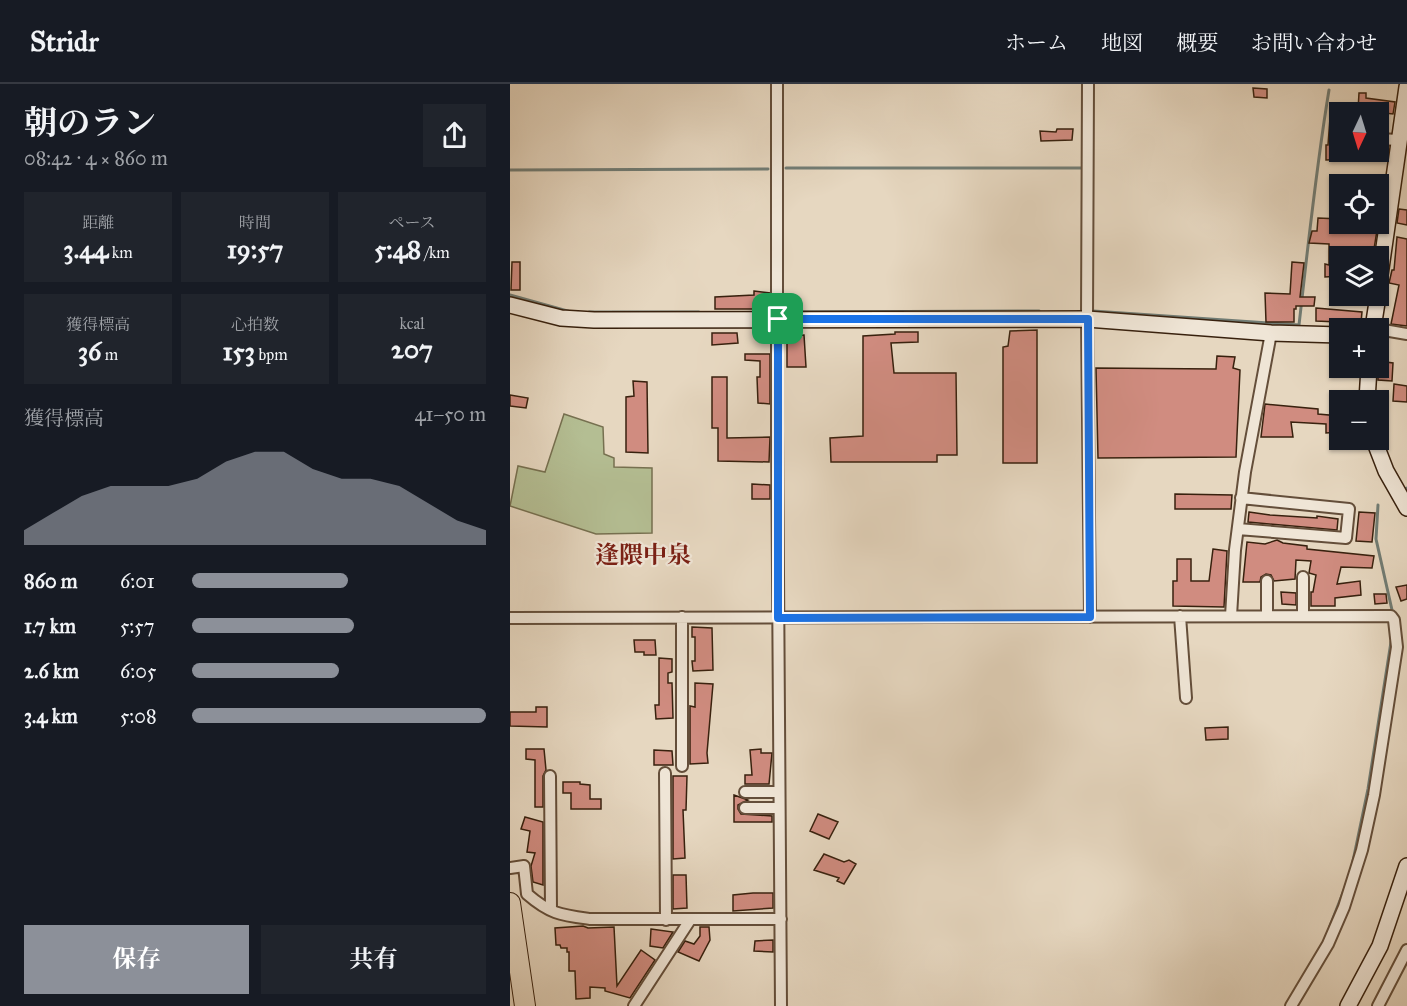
<!DOCTYPE html>
<html lang="ja">
<meta charset="utf-8">
<style>
:root{--surface:#171b24;--page:#20242c;--text:#f1f3f6;--muted:#9ea1a6;--line:#363941;--accent:#8c9099}
body{margin:0;font-family:"IM FELL Great Primer","Noto Serif JP",serif;background:var(--page);color:var(--text);height:100vh;display:flex;flex-direction:column;font-size:22px;white-space:nowrap}
*{box-sizing:border-box;margin:0}
p{font-size:20px;color:var(--muted)}
.icon{flex:none;width:33px;height:33px;fill:none;stroke:currentColor;stroke-width:2;stroke-linecap:round;stroke-linejoin:round}
.map{position:relative;flex:1;overflow:hidden}
.details{display:flex;flex-direction:column;background:var(--surface);width:510px}
.details>*{flex:none}
.needle{width:39px;rotate:184deg}
.tools{position:absolute;left:819px;top:18px;display:grid;gap:12px}
.tools a{display:grid;place-items:center;width:60px;height:60px;border-radius:0px;background:var(--surface);box-shadow:0 2px 4px #0004;font-size:30px}
.pin{position:absolute;display:grid;place-items:center;width:51px;height:51px;color:#fff;margin:-26px;border-radius:12px;box-shadow:0 3px 9px #0006}
.round{display:grid;place-items:center;flex:none;width:63px;height:63px;border-radius:0px;background:var(--page)}
.head{display:flex;align-items:center;justify-content:space-between;height:102px;padding:0 24px}
h1{font-size:33px;font-weight:700;line-height:45px}
.stats{display:grid;grid-template-columns:repeat(3,1fr);gap:9px;height:102px;padding:6px 24px}
.stats div{display:grid;align-content:center;border-radius:0px;background:var(--page);text-align:center}
.stats b{font-size:26px;font-weight:700}
.stats small{font-size:16px;font-weight:400}
.stats p{font-size:16px}
.chart{height:168px;padding:12px 24px}
.chart p{display:flex;justify-content:space-between}
.chart svg{width:100%;height:108px;margin-top:6px;fill:var(--accent);opacity:.7}
.cta{display:flex;gap:12px;margin-top:auto;padding:12px 24px}
.cta a{flex:1;height:69px;border-radius:0px;background:var(--accent);color:#fff;font-size:24px;font-weight:700;line-height:69px;text-align:center}
.cta a+a{background:var(--page);color:var(--text)}
ul{padding:0 24px;list-style:none;font-size:20px}
li{display:grid;grid-template-columns:96px 72px 1fr;align-items:center;height:45px}
li i{height:15px;border-radius:8px;background:var(--accent)}
header{display:flex;align-items:center;gap:36px;box-sizing:border-box;height:84px;padding:0 30px;background:var(--surface);border-bottom:2px solid var(--line)}
header strong{font-size:28px}
nav{display:flex;gap:33px;margin-inline-start:auto;font-size:21px}
main{display:flex;flex:1;min-height:0}
.map>svg:first-child{display:block}
.green{fill:#b4be93;stroke:#767050;stroke-width:1.5}
.lines{fill:none;stroke-linecap:round;stroke-linejoin:round}
.stream{stroke:#717c74;stroke-width:3}
.building{fill:#d08c80;stroke:#38210e;stroke-width:1.5}
.street-casing{stroke:#644e3a;stroke-width:14}
.secondary-casing{stroke:#38210e;stroke-width:18}
.highway-casing{stroke:#38210e;stroke-width:22}
.street{stroke:#efe5d6;stroke-width:10}
.secondary{stroke:#efe5d6;stroke-width:15}
.highway{stroke:#e6d7c0;stroke-width:20}
.route-casing{stroke:#fff;stroke-width:12}
.route{stroke:#1a73e8;stroke-width:8}
.labels{text-anchor:middle;stroke-width:4.5;stroke-linejoin:round;paint-order:stroke}
.quarter-label{font-size:24px;font-weight:bold;fill:#7a1f14;stroke:#efe5d6}
</style>
<header>
<strong>Stridr</strong>
<nav><a>ホーム</a><a>地図</a><a>概要</a><a>お問い合わせ</a></nav>
</header>
<main>
<section class="details">
<div class="head"><div><h1>朝のラン</h1><p>08:42 · 4 × 860 m</p></div><a class="round"><svg class="icon" aria-label="share" viewBox="0 0 24 24"><path d="M12 15V3M7 8l5-5 5 5M5 13v7h14v-7"/></svg></a></div>
<div class="stats">
<div><p>距離</p><b>3.44<small> km</small></b></div>
<div><p>時間</p><b>19:57</b></div>
<div><p>ペース</p><b>5:48<small> /km</small></b></div>
</div>
<div class="stats">
<div><p>獲得標高</p><b>36<small> m</small></b></div>
<div><p>心拍数</p><b>153<small> bpm</small></b></div>
<div><p>kcal</p><b>207</b></div>
</div>
<div class="chart"><p><span>獲得標高</span>41–50 m</p>
<svg viewBox="0 0 160 44" preserveAspectRatio="none"><path d="M0 44V38L10 31L20 24L30 20L40 20L50 20L60 17L70 10L80 6L90 6L100 13L110 17L120 17L130 20L140 27L150 34L160 38V44z"/></svg>
</div>
<ul>
<li><b>860 m</b>6:01<i style="width:53%"></i></li>
<li><b>1.7 km</b>5:57<i style="width:55%"></i></li>
<li><b>2.6 km</b>6:05<i style="width:50%"></i></li>
<li><b>3.4 km</b>5:08<i style="width:100%"></i></li>
</ul>
<div class="cta"><a>保存</a><a>共有</a></div>
</section>
<div class="map">
<svg width="897" height="922" viewBox="0 0 897 922">
<rect width="100%" height="100%" fill="#e6d7c0"/>
<filter id="stains"><feTurbulence type="fractalNoise" baseFrequency=".00333" numOctaves="4"/><feColorMatrix values="0 0 0 0 .2 0 0 0 0 .09 0 0 0 0 .02 0 0 0 .5 -.17"/></filter>
<radialGradient id="worn" r=".72"><stop offset=".6" stop-color="#630" stop-opacity="0"/><stop offset="1" stop-color="#630" stop-opacity=".3"/></radialGradient>
<!-- green -->
<path class="green" d="M54 330 93 343 94 370 104 374V383L142 384V449L86 450 0 422 8 382 35 388Z"/>
<g class="lines">
<!-- stream -->
<path class="stream" d="M276 84H572
M0 86 258 85
M0 211 61 228
M583 227 789 241C798 162 806 84 819 6
M79 228H189
M283 228 529 227
M895 405 897 404
M868 421 866 455 882 526
M843 777 858 705 881 558
M820 842 836 801"/>
</g>
<!-- building -->
<path class="building" d="M743 4 757 5V14L744 13Z
M849 9H856V14L885 18 883 30 848 26Z
M820 34 830 35V45L824 47 821 52 822 57 828 60V68L878 66 877 77 841 75 816 76V61H818Z
M547 45H563L562 56 531 57 530 47 546 48Z
M842 93H864L874 94 873 100H842Z
M889 125 897 126V141L887 139Z
M808 134 830 135V140H868L863 171H830V192L815 193V180L819 181V160L799 159 802 147H807Z
M887 153 897 155V242L881 240 889 201 879 199 882 186H884Z
M2 178H10V206H1Z
M782 178 794 179 790 213H805L804 222H786V225H784V238H756L755 209 780 210Z
M244 207 260 209V225H205V213L244 211Z
M806 224 852 228 851 239 806 237Z
M527 246V379H493V263L498 262 500 247Z
M385 248H408V258L381 259 384 289H446L447 371H427V378H321L320 354 353 352V252L385 250Z
M202 249H227L228 259 202 261Z
M294 251 296 283H277V252Z
M235 270H260V320L248 319 247 293H250V277L235 276Z
M707 272 725 273 723 284 730 286 726 373 588 374 586 284 706 285Z
M868 277 883 279 882 297 868 296Z
M202 293H217V354L260 353 259 378 208 377V344H202Z
M123 297 137 298 138 369 116 368V313L124 312Z
M884 300 897 302V318L883 317Z
M0 311 18 314 16 324 0 322Z
M755 320 808 325V330L830 332V348L816 349V340L781 338 783 353H751Z
M242 400 260 401V415H242Z
M665 410 722 411 721 425H665Z
M739 428 760 431 807 434V432L828 435 827 446 738 438Z
M849 428 865 429 862 458 846 457Z
M767 456 773 459 797 462V465L864 472 862 484 831 483 827 500 850 497 851 511 825 514V522H801V508H803L806 491 799 489 801 477 786 476 785 495 764 497 761 491 756 490 751 493 750 498H733L737 458 755 460Z
M703 465 717 467 714 523 663 522V497H667V475H681V497H699Z
M897 501V515L891 517 886 503Z
M771 508 786 509V521L772 520Z
M864 510H876L877 519 865 520Z
M182 543 202 544 203 586 183 587 182 577H185V553H182Z
M124 556H145L146 571H134V568H125Z
M149 574 162 575V588L158 589V599H162L163 634 146 635 145 621H149Z
M185 599 203 600 197 669 198 679 180 680V622L185 623Z
M26 623H37V643L0 642V628H26Z
M718 643V655L696 656 695 644Z
M16 665H34L36 686 33 692V723H25V676L16 675Z
M251 665V669H262L259 700H235V691H242L240 666Z
M144 666 162 667 163 681H144Z
M163 692H177L176 726H173L175 774 163 775Z
M53 698H70V700L80 701V715H91V725H61V709H53Z
M224 711 238 716 228 721V725L231 730 262 732V738H224Z
M308 730 328 738 319 755 300 747Z
M15 733 33 738V801L23 798 21 782 25 769 17 768 20 747 11 745Z
M314 770 334 778 339 776 346 780 334 800 327 797 329 794 304 786Z
M163 791H176L177 824 163 825Z
M243 809H263V824L223 827V811Z
M73 842 78 844 104 843 107 902 131 866 145 876 120 914 95 907V904L80 903V914L66 915 65 887H59V868H57V864H51L50 861H46L45 844Z
M190 843H199L200 856 189 877 168 868 175 857 184 860 190 852Z
M141 845 163 848 153 864 140 862Z
M263 856V868L244 867 245 857Z"/>
<g class="lines">
<!-- street casing -->
<g class="street-casing">
<path id="street" d="M267 0V347L271 922
M578 0 577 235 580 533
M828 53H830
M868 55 889 56
M868 245 897 250
M728 445 836 454 839 425 731 414
M793 493V532
M670 532 676 614
M721 532 725 466 735 388 761 249
M757 532V497
M172 533V682
M0 534 881 532 884 536 887 563 864 711 852 766 834 823 818 860 781 922
M155 689 156 836
M40 692 41 826
M235 708H269
M235 724H269
M0 784 14 782 17 810C40 830 51 831 80 835H271
M124 922 180 836
M868 922 897 866"/>
</g>
<!-- secondary casing -->
<g class="secondary-casing">
<path id="secondary" d="M868 205 897 3
M0 221 51 234 84 236 577 235 761 249 830 251
M863 244 868 212
M857 316 859 284
M864 356 876 387 897 424
M838 922 870 862 897 782"/>
</g>
<!-- highway casing -->
<g class="highway-casing">
<path id="highway" d="M0 819 15 922"/>
</g>
<!-- street -->
<use href="#street" class="street"/>
<!-- secondary -->
<use href="#secondary" class="secondary"/>
<!-- highway -->
<use href="#highway" class="highway"/>
</g>
<g class="lines">
<!-- route casing -->
<g class="route-casing">
<path id="route" d="M268 235H578L580 533 268 534Z"/>
</g>
<!-- route -->
<use href="#route" class="route"/>
</g>
<g class="labels">
<!-- quarter labels -->
<g class="quarter-label">
<text x="133" y="479">逢隈中泉</text>
</g>
</g>
<rect width="100%" height="100%" filter="url(#stains)"/>
<rect width="100%" height="100%" fill="url(#worn)"/>
</svg>
<div class="tools">
<a><svg class="needle" viewBox="-14 -14 28 28"><path d="M0-13l5 13h-10z" fill="#e53935"/><path d="M0 13l5-13h-10z" fill="#9ea1a6"/></svg></a>
<a><svg class="icon" aria-label="locate" viewBox="0 0 24 24"><circle cx="12" cy="12" r="6"/><path d="M12 2v4M12 18v4M2 12h4M18 12h4"/></svg></a>
<a><svg class="icon" aria-label="layers" viewBox="0 0 24 24"><path d="M12 4l9 5-9 5-9-5zM3 14l9 5 9-5"/></svg></a>
<a>+</a>
<a>−</a>
</div>
<div class="pin" style="left:268px;top:235px;background:#1e9e55"><svg class="icon" aria-label="arrive" viewBox="0 0 24 24"><path d="M6 21V4h12l-3 4 3 4H6"/></svg></div>
</div>
</main>
